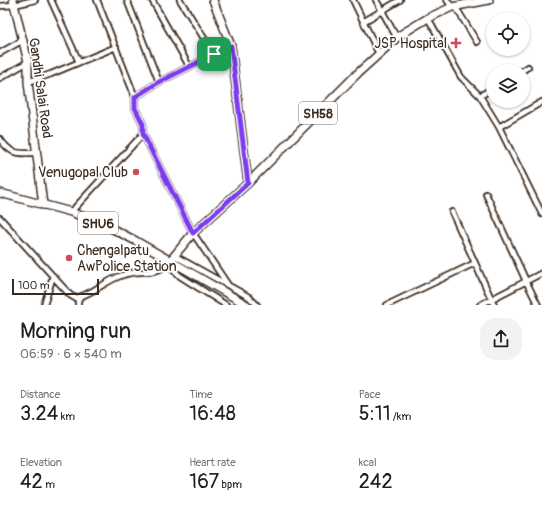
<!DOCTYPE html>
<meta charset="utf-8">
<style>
:root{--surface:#fff;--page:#f2f2f2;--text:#202124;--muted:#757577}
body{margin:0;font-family:Pangolin,sans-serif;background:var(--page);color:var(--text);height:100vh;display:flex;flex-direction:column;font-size:15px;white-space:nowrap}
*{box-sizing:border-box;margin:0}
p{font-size:13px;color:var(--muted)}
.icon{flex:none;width:22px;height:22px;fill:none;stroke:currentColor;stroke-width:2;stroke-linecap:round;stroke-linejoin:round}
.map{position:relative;height:305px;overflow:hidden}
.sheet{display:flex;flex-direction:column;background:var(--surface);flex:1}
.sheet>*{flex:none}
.fabs{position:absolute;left:486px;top:12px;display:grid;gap:8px}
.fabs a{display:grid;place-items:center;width:44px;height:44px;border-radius:50%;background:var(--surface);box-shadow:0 1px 3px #0004;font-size:20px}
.scale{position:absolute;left:12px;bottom:10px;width:87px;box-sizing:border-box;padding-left:4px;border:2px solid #3b2a1e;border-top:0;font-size:11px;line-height:14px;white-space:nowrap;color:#3b2a1e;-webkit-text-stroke:3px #fff;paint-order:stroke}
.pin{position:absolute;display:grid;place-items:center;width:34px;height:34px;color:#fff;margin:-17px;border-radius:8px;box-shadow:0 2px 6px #0006}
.round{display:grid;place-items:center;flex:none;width:42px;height:42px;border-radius:16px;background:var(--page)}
.head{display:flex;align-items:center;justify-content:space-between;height:68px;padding:0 20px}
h1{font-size:22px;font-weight:600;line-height:30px}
.figures{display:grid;grid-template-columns:repeat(3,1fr);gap:6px;height:68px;padding:4px 20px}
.figures div{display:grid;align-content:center}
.figures b{font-size:20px;font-weight:600}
.figures small{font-size:11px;font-weight:400}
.figures p{font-size:11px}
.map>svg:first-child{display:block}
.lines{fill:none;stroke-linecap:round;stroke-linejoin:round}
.street-casing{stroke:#3b2a1e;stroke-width:8}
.secondary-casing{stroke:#3b2a1e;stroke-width:10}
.primary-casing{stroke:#3b2a1e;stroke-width:10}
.street{stroke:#fff;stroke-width:4.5}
.secondary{stroke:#fff;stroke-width:7}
.primary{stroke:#fff;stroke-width:7}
.route-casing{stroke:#fff;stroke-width:8}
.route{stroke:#7c3aed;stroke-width:5}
.poi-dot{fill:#d1495b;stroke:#fff;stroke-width:1.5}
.labels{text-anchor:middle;stroke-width:3.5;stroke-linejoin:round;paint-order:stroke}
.shield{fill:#fff;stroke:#766a62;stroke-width:1}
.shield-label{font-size:13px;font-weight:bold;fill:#3b2a1e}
.poi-label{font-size:14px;fill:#3b2a1e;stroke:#fff;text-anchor:end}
.street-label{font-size:14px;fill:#3b2a1e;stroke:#fff}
</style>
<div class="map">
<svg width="542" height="305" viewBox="0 0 542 305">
<rect width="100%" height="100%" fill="#fff"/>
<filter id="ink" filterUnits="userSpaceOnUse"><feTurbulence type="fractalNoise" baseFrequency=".025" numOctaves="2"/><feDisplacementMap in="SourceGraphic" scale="8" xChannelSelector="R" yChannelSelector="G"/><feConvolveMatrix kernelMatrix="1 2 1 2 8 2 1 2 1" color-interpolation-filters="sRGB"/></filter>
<g filter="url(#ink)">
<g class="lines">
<!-- street casing -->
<g class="street-casing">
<path id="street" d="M51 0 79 62
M97 0 135 97
M127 0 159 82
M152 0 189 66
M180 0 214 54
M353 0 379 54
M376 0 397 38
M447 0 452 7
M0 6 14 5 35 0
M455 6 477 42
M428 18 461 77 480 96 499 127 542 214
M363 22 400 0
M0 53 23 40
M522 71 528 67
M0 78 28 62
M28 82 51 74 116 47
M480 96 493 88
M499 127 542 102
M143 134 193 233 228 285
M0 139C12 156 18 153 37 153
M486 194 526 281 538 305
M71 212 143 134V124L135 108V97L159 82 231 46
M452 212 494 305
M0 218 70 295 75 298C92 295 106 280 123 275 141 268 155 278 170 261
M175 256 249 297 257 305
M168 264 180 276 226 305
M44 305 53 276
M78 305V301L80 297
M387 305 475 263
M480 305 542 273"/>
</g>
<!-- secondary casing -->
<g class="secondary-casing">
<path id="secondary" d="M13 0 28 62V82L43 205
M213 0 231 46 248 183"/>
</g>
<!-- primary casing -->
<g class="primary-casing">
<path id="primary" d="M0 193 71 212 109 227 136 241 247 305
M170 261 193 233 248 183 358 73 400 35 428 18 452 7 489 0"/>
</g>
<!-- street -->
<use href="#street" class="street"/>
<!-- secondary -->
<use href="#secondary" class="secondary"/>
<!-- primary -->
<use href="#primary" class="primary"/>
</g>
</g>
<g class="lines" filter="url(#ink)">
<!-- route casing -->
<g class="route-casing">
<path id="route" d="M231 46 248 183 193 233 143 134V124L135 108V97L159 82Z"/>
</g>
<!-- route -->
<use href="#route" class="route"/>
</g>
<!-- markers -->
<g class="poi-dot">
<path d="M454 37h4v4h4v4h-4v4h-4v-4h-4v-4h4z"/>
<circle cx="136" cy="172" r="4"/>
<circle cx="69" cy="258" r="4"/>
</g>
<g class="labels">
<!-- shield labels -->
<g class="shield">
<rect x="299" y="102" width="38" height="22" rx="3"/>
<rect x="78" y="212" width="40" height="22" rx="3"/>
</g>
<g class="shield-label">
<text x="318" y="118">SH58</text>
<text x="98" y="228">SHU6</text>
</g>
<!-- poi labels -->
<g class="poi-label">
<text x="447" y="48">JSP Hospital</text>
<text x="128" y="177">Venugopal Club</text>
<text x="77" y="255" text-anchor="start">Chengalpatu<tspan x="77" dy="16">AwPolice Station</tspan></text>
</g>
<!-- street labels -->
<g class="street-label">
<text transform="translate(41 88) rotate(82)" y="5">Gandhi Salai Road</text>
</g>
</g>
</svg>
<div class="fabs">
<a><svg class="icon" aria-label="locate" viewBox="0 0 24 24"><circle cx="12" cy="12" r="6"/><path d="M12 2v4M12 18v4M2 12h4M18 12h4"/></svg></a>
<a><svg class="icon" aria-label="layers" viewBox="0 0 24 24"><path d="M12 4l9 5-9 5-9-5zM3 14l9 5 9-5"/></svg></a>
</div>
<div class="scale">100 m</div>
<div class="pin" style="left:214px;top:54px;background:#1e9e55"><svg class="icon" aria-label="arrive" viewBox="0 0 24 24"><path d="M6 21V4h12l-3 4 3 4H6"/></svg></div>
</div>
<section class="sheet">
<div class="head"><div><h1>Morning run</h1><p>06:59 · 6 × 540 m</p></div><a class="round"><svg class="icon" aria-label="share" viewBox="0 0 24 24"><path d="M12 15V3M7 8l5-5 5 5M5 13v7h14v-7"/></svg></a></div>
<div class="figures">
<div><p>Distance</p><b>3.24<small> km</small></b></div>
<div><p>Time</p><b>16:48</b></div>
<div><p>Pace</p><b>5:11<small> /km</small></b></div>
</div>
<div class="figures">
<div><p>Elevation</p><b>42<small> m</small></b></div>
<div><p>Heart rate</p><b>167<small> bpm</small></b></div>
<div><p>kcal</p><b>242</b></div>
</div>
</section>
